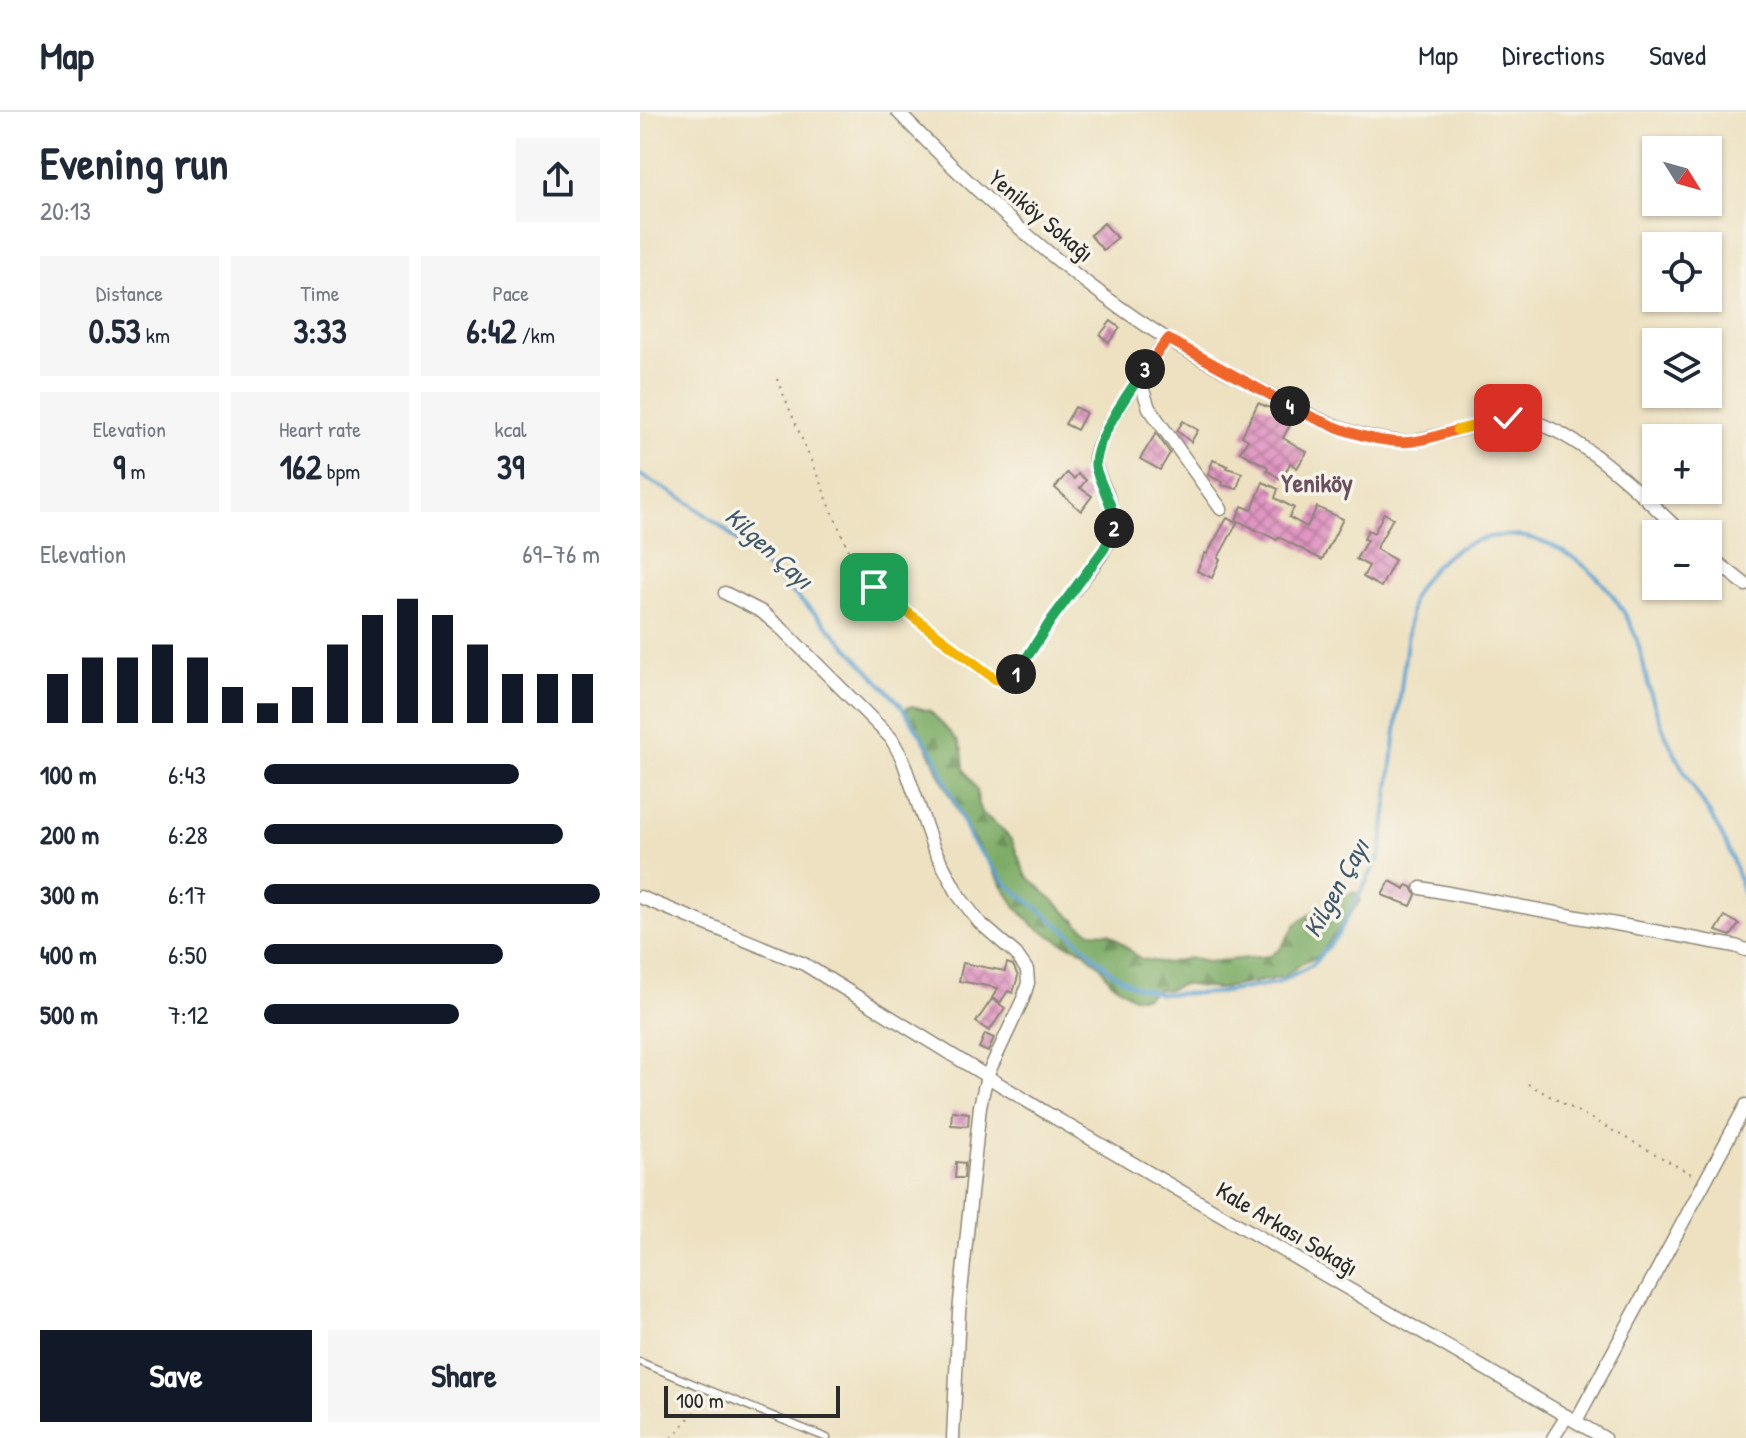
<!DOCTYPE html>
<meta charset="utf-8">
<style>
:root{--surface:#fff;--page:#f6f6f7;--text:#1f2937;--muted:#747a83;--line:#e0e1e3;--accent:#111827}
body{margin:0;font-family:"Patrick Hand",sans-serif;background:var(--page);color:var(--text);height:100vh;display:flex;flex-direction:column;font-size:30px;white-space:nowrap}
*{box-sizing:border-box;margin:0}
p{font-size:26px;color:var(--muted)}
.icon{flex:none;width:44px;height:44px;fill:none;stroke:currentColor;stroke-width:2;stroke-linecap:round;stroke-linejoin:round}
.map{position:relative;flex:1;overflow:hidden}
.drawer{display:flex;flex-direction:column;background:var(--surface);width:640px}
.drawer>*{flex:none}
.needle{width:52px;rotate:127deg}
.fabs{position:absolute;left:1002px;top:24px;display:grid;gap:16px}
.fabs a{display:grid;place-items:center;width:80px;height:80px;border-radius:0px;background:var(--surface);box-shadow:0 2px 6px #0004;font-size:40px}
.scale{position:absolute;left:24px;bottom:20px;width:176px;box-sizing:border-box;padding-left:8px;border:4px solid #2b2b2b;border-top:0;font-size:22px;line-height:28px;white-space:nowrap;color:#2b2b2b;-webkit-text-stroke:6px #f7f3e8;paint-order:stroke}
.pin{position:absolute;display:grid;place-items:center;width:68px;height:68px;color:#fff;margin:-34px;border-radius:16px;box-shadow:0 4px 12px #0006}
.km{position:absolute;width:40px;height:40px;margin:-20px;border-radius:50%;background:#222;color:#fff;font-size:22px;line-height:40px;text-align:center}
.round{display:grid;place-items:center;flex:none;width:84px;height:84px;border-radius:0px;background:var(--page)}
.headline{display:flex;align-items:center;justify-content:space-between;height:136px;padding:0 40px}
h1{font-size:44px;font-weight:700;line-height:60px}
.figures{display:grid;grid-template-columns:repeat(3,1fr);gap:12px;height:136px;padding:8px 40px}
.figures div{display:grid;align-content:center;border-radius:0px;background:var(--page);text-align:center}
.figures b{font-size:34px;font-weight:700}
.figures small{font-size:22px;font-weight:400}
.figures p{font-size:22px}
.chart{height:224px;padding:16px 40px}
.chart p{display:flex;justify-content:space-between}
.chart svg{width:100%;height:144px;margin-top:8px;stroke:var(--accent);stroke-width:6}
.primary-button{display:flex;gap:16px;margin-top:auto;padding:16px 40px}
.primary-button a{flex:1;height:92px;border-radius:0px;background:var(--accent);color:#fff;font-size:32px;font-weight:700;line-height:92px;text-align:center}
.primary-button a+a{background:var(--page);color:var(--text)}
ul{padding:0 40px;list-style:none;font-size:26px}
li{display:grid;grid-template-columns:128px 96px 1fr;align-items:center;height:60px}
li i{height:20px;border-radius:10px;background:var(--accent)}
header{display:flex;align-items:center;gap:48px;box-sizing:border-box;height:112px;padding:0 40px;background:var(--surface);border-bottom:2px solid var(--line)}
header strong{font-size:38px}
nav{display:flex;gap:44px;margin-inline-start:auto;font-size:28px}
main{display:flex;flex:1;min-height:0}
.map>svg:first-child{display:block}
.forest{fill:url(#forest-firs);stroke:#546c48;stroke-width:2}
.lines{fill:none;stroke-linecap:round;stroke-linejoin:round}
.stream{stroke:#5ca1d1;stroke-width:4}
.building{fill:url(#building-cross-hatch)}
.lane-casing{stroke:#8c8676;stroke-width:9}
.street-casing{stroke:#8c8676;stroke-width:15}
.path{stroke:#8c8676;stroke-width:2;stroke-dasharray:2 6;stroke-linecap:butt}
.lane{stroke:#fff;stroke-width:6}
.street{stroke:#fff;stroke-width:12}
.split-1-casing{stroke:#fff;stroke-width:16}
.split-2-casing{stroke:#fff;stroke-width:16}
.split-3-casing{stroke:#fff;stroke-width:16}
.split-4-casing{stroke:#fff;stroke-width:16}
.split-5-casing{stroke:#fff;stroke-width:16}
.split-6-casing{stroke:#fff;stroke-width:16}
.split-1{stroke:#f5b400;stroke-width:10}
.split-2{stroke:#22a559;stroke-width:10}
.split-3{stroke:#22a559;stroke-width:10}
.split-4{stroke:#f0652b;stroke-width:10}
.split-5{stroke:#f0652b;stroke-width:10}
.split-6{stroke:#f5b400;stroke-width:10}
.labels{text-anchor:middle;stroke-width:7;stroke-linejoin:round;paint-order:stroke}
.street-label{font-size:24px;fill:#2b2b2b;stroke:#f7f3e8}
.neighbourhood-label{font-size:26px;font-weight:bold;fill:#6a5060;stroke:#f7f3e8}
.water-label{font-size:26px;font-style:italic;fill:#3f5a6d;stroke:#f7f3e8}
</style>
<header>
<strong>Map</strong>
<nav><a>Map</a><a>Directions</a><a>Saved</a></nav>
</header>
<main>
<section class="drawer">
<div class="headline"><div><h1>Evening run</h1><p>20:13</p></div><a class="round"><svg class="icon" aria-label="share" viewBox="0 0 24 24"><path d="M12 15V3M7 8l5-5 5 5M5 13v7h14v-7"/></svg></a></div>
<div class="figures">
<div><p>Distance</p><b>0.53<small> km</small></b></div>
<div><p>Time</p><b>3:33</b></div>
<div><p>Pace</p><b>6:42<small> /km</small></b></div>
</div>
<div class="figures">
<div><p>Elevation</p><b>9<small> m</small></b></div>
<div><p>Heart rate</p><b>162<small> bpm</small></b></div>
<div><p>kcal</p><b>39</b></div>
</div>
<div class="chart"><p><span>Elevation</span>69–76 m</p>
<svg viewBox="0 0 160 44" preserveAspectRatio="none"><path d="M5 44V29M15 44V24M25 44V24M35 44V20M45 44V24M55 44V33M65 44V38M75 44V33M85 44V20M95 44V11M105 44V6M115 44V11M125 44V20M135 44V29M145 44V29M155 44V29"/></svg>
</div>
<ul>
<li><b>100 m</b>6:43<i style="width:76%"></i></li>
<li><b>200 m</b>6:28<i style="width:89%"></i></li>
<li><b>300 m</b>6:17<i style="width:100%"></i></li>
<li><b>400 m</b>6:50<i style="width:71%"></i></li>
<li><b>500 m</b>7:12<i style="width:58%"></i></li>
</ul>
<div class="primary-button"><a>Save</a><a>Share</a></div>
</section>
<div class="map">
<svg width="1106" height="1326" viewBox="0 0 1106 1326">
<defs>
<pattern id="forest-firs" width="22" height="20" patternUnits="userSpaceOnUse" patternTransform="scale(2)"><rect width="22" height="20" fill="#7dac66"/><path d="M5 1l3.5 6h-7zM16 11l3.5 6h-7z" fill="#678c54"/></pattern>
<pattern id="building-cross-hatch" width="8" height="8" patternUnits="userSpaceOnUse" patternTransform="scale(2)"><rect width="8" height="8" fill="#e096c2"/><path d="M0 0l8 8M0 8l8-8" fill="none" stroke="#b67b9e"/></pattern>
</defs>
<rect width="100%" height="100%" fill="#f7f3e8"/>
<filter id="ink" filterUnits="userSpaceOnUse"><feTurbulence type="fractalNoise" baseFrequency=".0125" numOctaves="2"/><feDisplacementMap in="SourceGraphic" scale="16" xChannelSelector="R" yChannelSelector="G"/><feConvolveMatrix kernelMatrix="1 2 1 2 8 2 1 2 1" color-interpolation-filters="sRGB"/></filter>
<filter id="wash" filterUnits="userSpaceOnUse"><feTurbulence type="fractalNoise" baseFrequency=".006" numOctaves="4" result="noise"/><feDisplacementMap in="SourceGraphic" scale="32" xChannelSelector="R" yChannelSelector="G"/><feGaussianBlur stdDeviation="1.8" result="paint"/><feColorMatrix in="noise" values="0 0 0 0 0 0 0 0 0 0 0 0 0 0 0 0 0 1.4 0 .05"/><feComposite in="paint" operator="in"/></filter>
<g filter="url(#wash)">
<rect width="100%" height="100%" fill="#ede1c1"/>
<!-- forest -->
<path class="forest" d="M272 594 290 599 318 629 322 638 324 657 337 678 338 693 342 701 363 718 372 729 386 763 440 813 451 820 469 821 501 847 527 851 549 846 567 850 630 844 640 837 656 812 693 787 715 780 719 783 720 789 680 843 661 852 644 865 578 877 542 872 528 878 519 877 505 885H493L471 870 461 855 442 838 423 831 394 814 376 795 321 707 288 637 267 601V596Z"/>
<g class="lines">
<!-- stream -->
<path class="stream" d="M0 363 47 389 82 415 182 508 260 592 295 644 332 730 366 771 434 825 471 860 494 874 520 882 578 881 638 871 672 853 697 824 741 742 772 487C788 455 814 432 850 425 913 414 973 467 995 523 1002 540 1004 558 1009 576 1015 597 1023 618 1033 638 1047 669 1069 697 1084 728 1094 748 1100 769 1106 791"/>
</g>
<g id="blocks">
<!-- building -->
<path class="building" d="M464 111 477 126 463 138 450 123Z
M471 209 480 216 469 230 460 223Z
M618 291 654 306 643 326 667 340 657 356 650 351 642 368 627 358 628 355 600 340 608 328 602 324Z
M435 295 446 301 437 318 425 312Z
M543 309 558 318 551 330 537 319Z
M516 321 530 341 520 358 500 347Z
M573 348 588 354 587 356 602 361 597 377 582 373 583 370 568 363Z
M427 361 434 367 438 362 446 368 440 376 452 384 441 399 415 376Z
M623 370 638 377 635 386 654 396 649 405 667 415 677 395 703 407 682 448 639 425 637 428 596 408 602 394 612 398Z
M744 401 753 406 736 437 755 448 741 475 723 465 729 454 716 447 727 428 724 427 728 418 734 421Z
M587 406 597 411 578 446 580 447 572 466 557 459 565 441 567 442Z
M750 769 765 777 767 773 772 775 776 783 771 794 742 783Z
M1085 804 1099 812 1091 824 1076 819Z
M323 851 365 859 367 851 373 853 378 864 373 881 368 879 360 891 352 886 358 876 319 869Z
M352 887 365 896 349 919 336 910Z
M345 922 354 926 348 940 339 936Z
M312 999 329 1001 328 1014 311 1013Z
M316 1050 325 1051 324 1066H315Z"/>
</g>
</g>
<g filter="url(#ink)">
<use href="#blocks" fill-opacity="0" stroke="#8c8676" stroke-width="2"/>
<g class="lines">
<!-- lane casing -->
<g class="lane-casing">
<path id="lane" d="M0 1250 187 1326"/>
</g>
<!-- street casing -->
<g class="street-casing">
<path id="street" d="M258 0C340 84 427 164 527 227 554 244 584 258 612 273 662 300 713 329 771 330L868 306C926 304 1003 384 1043 422
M499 266 509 296 581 397
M1068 443 1106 473
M434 479C459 444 484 427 467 382 463 371 455 360 455 347 456 324 511 248 528 227
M85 481 122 500 142 517 251 626 262 646 293 735 319 784 339 810 376 842 387 858 388 871 383 887 347 964 340 994 319 1200 313 1326
M781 776 1095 834 1106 838
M0 785 164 852 405 1000 964 1326
M936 1309 1106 993
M913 1326 927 1304"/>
</g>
<!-- path -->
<path class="path" d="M137 267 207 435 226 466 246 486 345 560 365 570 379 558 426 489
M888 972 1055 1064
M32 1326 65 1287"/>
<!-- lane -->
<use href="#lane" class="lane"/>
<!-- street -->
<use href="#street" class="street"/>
</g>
</g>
<g class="lines" filter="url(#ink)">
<!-- split-1 casing -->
<g class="split-1-casing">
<path id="split-1" d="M234 475 355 567 365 570 376 562"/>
</g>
<!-- split-2 casing -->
<g class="split-2-casing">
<path id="split-2" d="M376 562 412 507 464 437 474 416"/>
</g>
<!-- split-3 casing -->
<g class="split-3-casing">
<path id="split-3" d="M474 416C475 394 462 378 456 357 450 334 491 277 505 257"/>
</g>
<!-- split-4 casing -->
<g class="split-4-casing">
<path id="split-4" d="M505 257 528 227 650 294"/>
</g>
<!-- split-5 casing -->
<g class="split-5-casing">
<path id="split-5" d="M650 294C682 311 731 332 769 330 785 329 802 322 817 318"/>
</g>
<!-- split-6 casing -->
<g class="split-6-casing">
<path id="split-6" d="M817 318 868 306"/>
</g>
<!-- split-1 -->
<use href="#split-1" class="split-1"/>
<!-- split-2 -->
<use href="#split-2" class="split-2"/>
<!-- split-3 -->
<use href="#split-3" class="split-3"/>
<!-- split-4 -->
<use href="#split-4" class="split-4"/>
<!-- split-5 -->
<use href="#split-5" class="split-5"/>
<!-- split-6 -->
<use href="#split-6" class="split-6"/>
</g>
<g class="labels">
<!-- street labels -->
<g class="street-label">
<text transform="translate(401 104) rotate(40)" y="8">Yeniköy Sokağı</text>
<text transform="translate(647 1117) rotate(31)" y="8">Kale Arkası Sokağı</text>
</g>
<!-- neighbourhood labels -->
<g class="neighbourhood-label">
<text x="677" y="380">Yeniköy</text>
</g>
<!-- water labels -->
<g class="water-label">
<text transform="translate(129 436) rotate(42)" y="9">Kilgen Çayı</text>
<text transform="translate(696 776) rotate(-61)" y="9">Kilgen Çayı</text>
</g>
</g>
</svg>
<div class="fabs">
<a><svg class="needle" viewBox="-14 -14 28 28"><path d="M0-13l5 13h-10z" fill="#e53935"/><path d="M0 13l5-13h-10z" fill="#747a83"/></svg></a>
<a><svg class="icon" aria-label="locate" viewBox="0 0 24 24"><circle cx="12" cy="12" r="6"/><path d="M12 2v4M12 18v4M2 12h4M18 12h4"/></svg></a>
<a><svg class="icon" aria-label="layers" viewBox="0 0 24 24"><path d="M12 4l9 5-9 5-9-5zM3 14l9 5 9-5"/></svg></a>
<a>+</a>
<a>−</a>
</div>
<div class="scale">100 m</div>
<div class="pin" style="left:234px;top:475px;background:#1e9e55"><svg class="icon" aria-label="arrive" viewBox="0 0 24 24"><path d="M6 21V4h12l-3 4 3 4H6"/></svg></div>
<div class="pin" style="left:868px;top:306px;background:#d93025"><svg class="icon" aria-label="check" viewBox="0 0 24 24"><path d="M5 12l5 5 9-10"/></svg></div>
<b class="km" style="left:376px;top:562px">1</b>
<b class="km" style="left:474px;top:416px">2</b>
<b class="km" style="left:505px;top:257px">3</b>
<b class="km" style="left:650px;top:294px">4</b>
</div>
</main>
